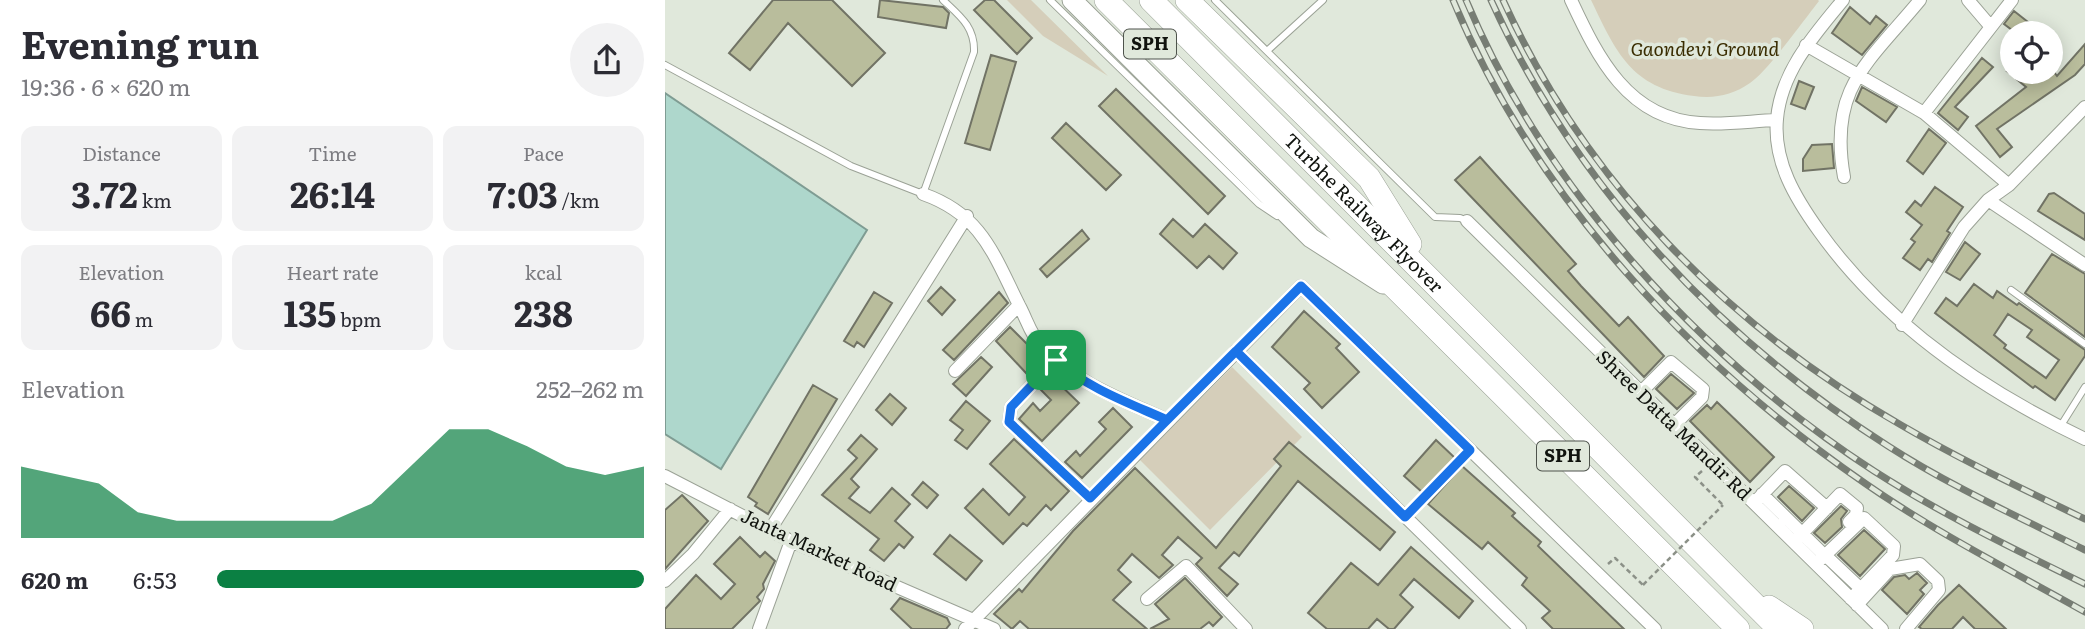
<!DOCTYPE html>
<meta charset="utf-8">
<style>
:root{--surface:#fff;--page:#f2f2f3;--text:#2b2b33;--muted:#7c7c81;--accent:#0b8043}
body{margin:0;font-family:Literata,serif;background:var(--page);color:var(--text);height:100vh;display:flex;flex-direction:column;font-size:26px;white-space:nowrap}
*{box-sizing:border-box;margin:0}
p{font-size:23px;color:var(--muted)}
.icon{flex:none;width:38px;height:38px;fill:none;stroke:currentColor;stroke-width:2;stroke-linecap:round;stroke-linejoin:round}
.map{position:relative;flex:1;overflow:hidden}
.details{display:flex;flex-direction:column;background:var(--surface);width:665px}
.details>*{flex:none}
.buttons{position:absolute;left:1335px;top:21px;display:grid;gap:14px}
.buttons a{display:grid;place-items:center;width:63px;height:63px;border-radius:50%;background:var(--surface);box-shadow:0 4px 18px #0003;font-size:35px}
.pin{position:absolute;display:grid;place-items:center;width:60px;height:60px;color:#fff;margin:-30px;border-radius:14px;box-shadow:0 4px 10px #0006}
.round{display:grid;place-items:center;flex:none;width:74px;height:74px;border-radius:37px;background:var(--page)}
.headline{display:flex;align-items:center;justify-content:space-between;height:119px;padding:0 21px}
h1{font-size:38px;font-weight:700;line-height:52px}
.metrics{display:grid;grid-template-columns:repeat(3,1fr);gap:10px;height:119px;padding:7px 21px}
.metrics div{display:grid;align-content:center;border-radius:14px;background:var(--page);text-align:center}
.metrics b{font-size:35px;font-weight:700}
.metrics small{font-size:19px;font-weight:400}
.metrics p{font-size:19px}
.chart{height:196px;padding:14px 21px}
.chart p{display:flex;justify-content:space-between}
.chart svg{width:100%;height:126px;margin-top:7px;fill:var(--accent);opacity:.7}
ul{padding:0 21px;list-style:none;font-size:23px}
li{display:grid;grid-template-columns:112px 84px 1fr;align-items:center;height:52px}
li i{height:18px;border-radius:9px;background:var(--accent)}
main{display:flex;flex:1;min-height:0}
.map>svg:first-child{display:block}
.green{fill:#d5ceba}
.water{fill:#aed7cc;stroke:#7f9c93;stroke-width:2}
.building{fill:#b9bd9c;stroke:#717365;stroke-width:2;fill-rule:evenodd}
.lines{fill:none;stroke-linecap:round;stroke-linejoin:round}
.service-casing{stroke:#9ba296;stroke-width:8}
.minor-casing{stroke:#9ba296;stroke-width:14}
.primary-casing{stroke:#9ba296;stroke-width:21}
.motorway-casing{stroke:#9ba296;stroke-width:24}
.path{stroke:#8c9188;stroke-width:2.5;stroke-dasharray:5 3.5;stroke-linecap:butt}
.service{stroke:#fff;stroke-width:6}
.minor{stroke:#fff;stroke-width:12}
.primary{stroke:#fff;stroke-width:19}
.motorway{stroke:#fff;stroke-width:23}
.rail-casing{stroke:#777d74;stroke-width:7}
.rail{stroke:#e0e8db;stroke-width:4.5;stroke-dasharray:13;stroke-linecap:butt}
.path-bridge{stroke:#8c9188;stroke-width:2.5;stroke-dasharray:5 3.5;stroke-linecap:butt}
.route-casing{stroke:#fff;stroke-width:14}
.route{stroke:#1a73e8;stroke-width:9}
.labels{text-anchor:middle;stroke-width:7;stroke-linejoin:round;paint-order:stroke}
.shield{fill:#e0e8db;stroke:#4e534c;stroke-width:2}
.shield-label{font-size:18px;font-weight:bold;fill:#10130e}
.park-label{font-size:19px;font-style:italic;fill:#392c01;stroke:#e0e8db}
.street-label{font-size:19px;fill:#10130e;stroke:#e0e8db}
</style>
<main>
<section class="details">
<div class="headline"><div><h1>Evening run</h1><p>19:36 · 6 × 620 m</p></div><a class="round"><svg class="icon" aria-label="share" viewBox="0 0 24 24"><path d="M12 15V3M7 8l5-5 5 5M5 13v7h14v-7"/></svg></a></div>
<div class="metrics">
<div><p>Distance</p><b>3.72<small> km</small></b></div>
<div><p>Time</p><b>26:14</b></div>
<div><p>Pace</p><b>7:03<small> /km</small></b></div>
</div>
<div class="metrics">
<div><p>Elevation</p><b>66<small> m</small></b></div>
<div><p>Heart rate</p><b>135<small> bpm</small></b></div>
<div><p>kcal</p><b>238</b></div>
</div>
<div class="chart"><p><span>Elevation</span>252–262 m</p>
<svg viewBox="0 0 160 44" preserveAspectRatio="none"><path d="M0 44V19L10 22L20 25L30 35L40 38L50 38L60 38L70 38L80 38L90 32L100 19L110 6L120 6L130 12L140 19L150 22L160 19V44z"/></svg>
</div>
<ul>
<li><b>620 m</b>6:53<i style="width:100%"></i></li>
</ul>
</section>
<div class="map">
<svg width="1420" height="629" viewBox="0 0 1420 629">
<rect width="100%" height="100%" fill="#e0e8db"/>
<!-- green -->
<path class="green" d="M342 0H366L443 76 378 36Z
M926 0H1153L1154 1C1139 20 1102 72 1085 83 1068 95 1049 99 1029 96 966 88 951 52 926 0Z
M567 367 637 437 545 530 475 460Z"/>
<!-- water -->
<path class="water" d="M0 93 202 230 56 469 0 434Z"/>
<!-- building -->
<path class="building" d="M108 0H167L220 53 187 86 123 23 85 70 64 53Z
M215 0 278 7 284 13 281 28 213 17Z
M320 0H329L367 38 352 54 309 10Z
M1185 7 1205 24 1211 16 1222 25 1197 55 1167 33Z
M1349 11 1377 33H1351L1339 24Z
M1420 44V64L1410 75 1332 129 1347 147 1335 157 1311 126 1361 87 1343 72H1389L1392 76Z
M326 55 351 62 325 150 300 143Z
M1317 58 1328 67 1290 107 1303 117 1293 130 1273 113Z
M1134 81 1149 87 1140 109 1126 104Z
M1197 87 1232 107 1221 122 1191 101Z
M451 89 560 196 543 214 434 106Z
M401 123 456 175 441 190 387 138Z
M1264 129 1281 143 1258 174 1242 161Z
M1167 144 1169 168 1138 171V159L1147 145Z
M815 157 911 264 903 271 916 286 954 326 963 317 999 356 979 377 790 180Z
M1270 187 1298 207 1282 231 1285 233 1267 262 1263 259 1255 270 1238 258 1250 242 1246 239 1257 225 1241 212 1250 201 1256 206Z
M1389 193 1420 214V240L1373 211 1384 194Z
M508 219 528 237 540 224 572 253 558 269 544 256 532 268 495 234Z
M417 230 424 239 382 277 375 269Z
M1300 242 1315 254 1295 280 1281 272Z
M1387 254 1420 274V337L1360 293Z
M1309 284 1328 298 1332 291 1352 305 1354 303 1420 350V356L1390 400 1370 386 1368 388 1270 313 1281 298 1292 306ZM1343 314 1367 330 1362 337 1394 360 1381 378 1339 348 1341 345 1329 335Z
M276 287 290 300 277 315 263 301Z
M209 292 227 303 199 347 192 342 189 347 179 341Z
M334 292 343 303 289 360 278 350Z
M639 311 675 344 671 348 694 372 657 408 639 389 645 383 607 347Z
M345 327 377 359 361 373 331 341Z
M316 357 327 367 301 396 288 384Z
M1006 374 1029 393 1012 409 991 389Z
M387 377 414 403 377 441 354 419 368 403 375 411 386 400 376 390Z
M148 385 172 399 103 514 90 506 92 503 83 497Z
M225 394 241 408 227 425 211 410Z
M301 401 325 421 302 449 290 440 298 430 285 420Z
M1052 402 1109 457 1085 482 1025 421 1042 405 1046 409Z
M448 408 467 427 417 478 400 462 411 451 415 456 441 429 434 422Z
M196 435 212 449 186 479 194 487 184 498 205 513 227 488 245 504 230 521 248 537 239 548 234 544 219 561 205 550 214 539 157 495 192 458 183 450Z
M349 439 404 491 386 510 381 505 362 526 358 523 338 544 300 508 318 489 344 515 360 497 325 464Z
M771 440 790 458 757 492 739 476Z
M624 442 730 532 715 550 633 481 574 556 569 552 554 568 573 584 562 596 531 564 537 558 513 537 497 555 508 565 494 578 467 554 453 570 466 582 448 600 482 629H364L355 621 347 629 329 614 354 589 357 592 408 531 470 468 551 548 616 466 609 459Z
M797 466 850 513 847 516 876 542 873 546 959 629H888L877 618 885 611 857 585 862 578 823 542 817 549 763 504Z
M258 482 273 495 262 508 247 495Z
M1124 486 1149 508 1137 521 1113 497Z
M17 495 43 521 0 569V510Z
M1176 506 1182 511 1176 519 1177 527 1160 543 1149 533Z
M1199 530 1220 549 1195 576 1173 555Z
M285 535 317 561 301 580 269 554Z
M75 537 95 557 100 552 110 561 98 584 99 589 92 597 95 601 67 629H0V609L31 575 56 599 70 584 49 564Z
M746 547 808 601 794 618 749 579 735 595 748 607 729 629H724L712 619 703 629H662L643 613 686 563 713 585Z
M1252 573 1262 583 1255 590 1259 594 1242 614 1217 590 1229 577 1240 575 1244 579Z
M520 578 557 617 548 626 544 622 535 629H485L504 619 490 604Z
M1294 585 1341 629H1310L1298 617 1287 629H1257L1254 627 1273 605Z
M235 598 282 618 285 624 281 629H247L226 609Z"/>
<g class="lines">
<!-- service casing -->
<g class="service-casing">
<path id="service" d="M385 0 594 204 612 216
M550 0 770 217 795 218 802 221
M602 51 658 0
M0 65 186 166 258 194 309 52C310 27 295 16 278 0
M1346 290 1420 344
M1395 427 1420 387
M741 517 805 450"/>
</g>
<!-- minor casing -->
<g class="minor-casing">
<path id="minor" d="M906 0C933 58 963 119 1035 123 1060 125 1086 121 1111 120
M1178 0C1149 35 1116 72 1112 119 1108 162 1131 199 1154 231 1221 325 1317 390 1420 439
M1303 0 1326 27
M1141 45 1259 113 1344 185
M1259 113 1347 0
M1179 177C1163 88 1203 63 1255 0
M258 194C318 215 329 256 356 309 362 321 367 337 377 347 410 383 458 400 502 420
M1323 200 1420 265
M802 221 1217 629
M1237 325 1299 227 1323 200 1344 185 1420 107
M571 351 855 629
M391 360 346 407 344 422 425 498
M290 371 354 305
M976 392 1006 362 1038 389 1037 397 1009 425
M0 476 126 541 329 629
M1097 494 1156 552
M1089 503 1120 471 1162 508
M105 530 302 216
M1129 542 1175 494 1192 508 1191 515 1184 522
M1160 555 1195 588
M1151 564 1199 518 1229 546 1228 555 1186 599
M0 581 28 554 65 509
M482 599 521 566 581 629
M1192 605 1225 569 1255 564 1273 581 1274 590 1241 629
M94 629 126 541
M300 629 636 286 990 629"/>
</g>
<!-- primary casing -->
<g class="primary-casing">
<path id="primary" d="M407 0 646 238 718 284"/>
</g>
<!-- motorway casing -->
<g class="motorway-casing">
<g id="motorway">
<path d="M441 0 1073 629"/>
<path id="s1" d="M486 0 1114 629"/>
<path d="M522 0 704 178 745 244"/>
<path d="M1104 607 1137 629"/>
</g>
</g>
<!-- path -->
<path class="path" d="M1037 471 1030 477 1058 505
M943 564 950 558 978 585"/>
<!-- service -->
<use href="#service" class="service"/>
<!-- minor -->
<use href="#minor" class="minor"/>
<!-- primary -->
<use href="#primary" class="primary"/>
<!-- motorway -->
<use href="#motorway" class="motorway"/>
<!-- rail casing -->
<g class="rail-casing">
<path id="rail" d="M788 0C870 198 1027 364 1201 484 1270 532 1347 571 1420 612
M801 0C881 191 1037 359 1209 471 1276 514 1349 549 1420 584
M826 0C910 185 1052 337 1223 446 1285 486 1354 517 1420 550
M838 0C921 183 1063 326 1236 425 1296 460 1358 489 1420 519"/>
</g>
<!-- rail -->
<use href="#rail" class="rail"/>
<!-- path-bridge -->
<path class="path-bridge" d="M978 585 1058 505"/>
</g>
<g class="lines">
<!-- route casing -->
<g class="route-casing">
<path id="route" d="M391 360C422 388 464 403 502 420L571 351 740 517 805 450 636 286C566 356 495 427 425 498L344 422 346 407 391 360"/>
</g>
<!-- route -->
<use href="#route" class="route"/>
</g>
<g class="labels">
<!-- shield labels -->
<g class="shield">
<rect x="459" y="29.5" width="52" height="29" rx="5"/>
<rect x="872" y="441.5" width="52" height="29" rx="5"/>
</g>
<g class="shield-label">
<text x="485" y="50">SPH</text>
<text x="898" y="462">SPH</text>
</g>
<!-- park labels -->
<g class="park-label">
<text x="1040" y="56">Gaondevi Ground</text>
</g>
<!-- street labels -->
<g class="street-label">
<text dy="7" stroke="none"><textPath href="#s1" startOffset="301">Turbhe Railway Flyover</textPath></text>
<text transform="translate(1009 425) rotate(44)" y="7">Shree Datta Mandir Rd</text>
<text transform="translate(154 550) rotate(25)" y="7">Janta Market Road</text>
</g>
</g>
</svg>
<div class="buttons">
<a><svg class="icon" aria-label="locate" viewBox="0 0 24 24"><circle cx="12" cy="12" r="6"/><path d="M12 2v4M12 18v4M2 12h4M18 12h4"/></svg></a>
</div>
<div class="pin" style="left:391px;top:360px;background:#1e9e55"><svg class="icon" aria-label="arrive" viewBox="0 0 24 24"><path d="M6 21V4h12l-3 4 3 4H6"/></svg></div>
</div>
</main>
